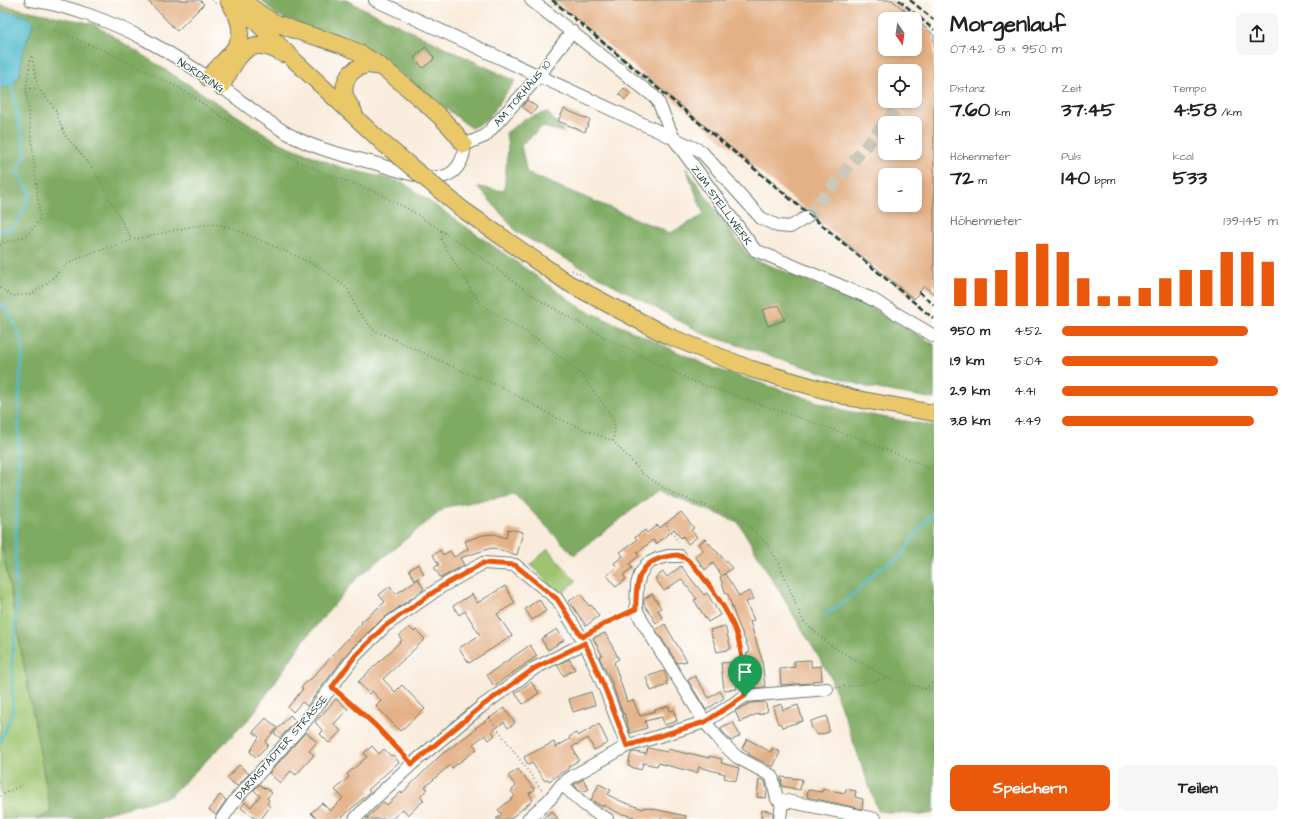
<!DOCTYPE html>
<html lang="de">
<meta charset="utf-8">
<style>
:root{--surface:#fff;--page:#f6f6f6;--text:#202124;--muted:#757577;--accent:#ea580c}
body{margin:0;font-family:"Architects Daughter",sans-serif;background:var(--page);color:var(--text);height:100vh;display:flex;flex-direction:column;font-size:15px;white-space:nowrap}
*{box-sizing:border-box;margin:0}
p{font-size:13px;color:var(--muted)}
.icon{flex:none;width:22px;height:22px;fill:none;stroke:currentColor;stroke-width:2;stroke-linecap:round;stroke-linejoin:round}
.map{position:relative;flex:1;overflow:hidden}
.sheet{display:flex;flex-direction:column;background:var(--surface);width:360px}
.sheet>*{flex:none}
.needle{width:26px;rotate:167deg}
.fabs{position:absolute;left:878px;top:12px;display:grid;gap:8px}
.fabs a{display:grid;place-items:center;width:44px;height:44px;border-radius:8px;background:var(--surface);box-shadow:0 2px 6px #0003;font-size:20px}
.pin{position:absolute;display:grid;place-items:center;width:34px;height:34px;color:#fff;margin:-41px -17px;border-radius:50% 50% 50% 0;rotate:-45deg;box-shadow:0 0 4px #0007}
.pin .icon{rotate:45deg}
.round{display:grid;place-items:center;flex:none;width:42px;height:42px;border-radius:8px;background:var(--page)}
.overview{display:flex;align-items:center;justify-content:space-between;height:68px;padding:0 16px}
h1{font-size:22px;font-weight:700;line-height:30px}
.stats{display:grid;grid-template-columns:repeat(3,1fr);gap:6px;height:68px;padding:4px 16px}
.stats div{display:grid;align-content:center}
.stats b{font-size:20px;font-weight:700}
.stats small{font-size:11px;font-weight:400}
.stats p{font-size:11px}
.chart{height:112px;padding:8px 16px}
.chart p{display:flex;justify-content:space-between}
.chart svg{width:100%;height:72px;margin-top:4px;stroke:var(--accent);stroke-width:6}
.action{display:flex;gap:8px;margin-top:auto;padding:8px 16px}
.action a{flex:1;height:46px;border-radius:8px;background:var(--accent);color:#fff;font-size:16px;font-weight:700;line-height:46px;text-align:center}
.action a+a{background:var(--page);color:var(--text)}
ul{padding:0 16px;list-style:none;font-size:13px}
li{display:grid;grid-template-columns:64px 48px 1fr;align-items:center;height:30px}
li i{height:10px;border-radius:5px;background:var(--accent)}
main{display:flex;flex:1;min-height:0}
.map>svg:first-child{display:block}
.green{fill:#9fc46f;stroke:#5f8052}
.forest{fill:#7faa62;stroke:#4f744b}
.water{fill:#50bbcc;stroke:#387c80}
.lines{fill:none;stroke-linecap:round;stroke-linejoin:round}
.stream{stroke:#50bbcc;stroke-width:2.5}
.building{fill:#e4b186;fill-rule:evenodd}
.minor-tunnel{stroke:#cdc9ba;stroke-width:12;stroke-dasharray:12 6;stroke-linecap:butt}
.minor-casing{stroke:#6b7a6f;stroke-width:14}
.major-casing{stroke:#6b7a6f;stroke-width:18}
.path{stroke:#6b7a6f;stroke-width:1.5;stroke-dasharray:1 3;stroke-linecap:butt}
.minor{stroke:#fff;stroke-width:12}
.major{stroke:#eac769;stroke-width:16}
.rail{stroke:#1f3d34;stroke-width:2.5;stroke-dasharray:6 3;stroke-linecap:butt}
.major-bridge-casing{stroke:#6b7a6f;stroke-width:18;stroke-linecap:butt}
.major-bridge{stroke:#eac769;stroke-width:16}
.route-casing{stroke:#fff;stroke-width:8}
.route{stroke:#ea580c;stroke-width:5}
.labels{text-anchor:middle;stroke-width:3;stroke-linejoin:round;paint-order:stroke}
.street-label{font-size:11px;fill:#1f3d34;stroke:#fff}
</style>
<main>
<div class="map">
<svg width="934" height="819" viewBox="0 0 934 819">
<rect width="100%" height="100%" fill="#fff"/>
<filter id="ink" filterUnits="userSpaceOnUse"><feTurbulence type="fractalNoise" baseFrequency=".025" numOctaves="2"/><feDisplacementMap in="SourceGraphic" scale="8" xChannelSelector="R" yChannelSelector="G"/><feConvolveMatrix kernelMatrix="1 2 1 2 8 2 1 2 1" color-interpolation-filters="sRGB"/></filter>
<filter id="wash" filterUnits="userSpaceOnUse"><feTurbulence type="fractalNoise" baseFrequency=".012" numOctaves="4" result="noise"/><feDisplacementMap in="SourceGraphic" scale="16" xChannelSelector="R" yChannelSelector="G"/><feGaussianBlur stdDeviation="0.9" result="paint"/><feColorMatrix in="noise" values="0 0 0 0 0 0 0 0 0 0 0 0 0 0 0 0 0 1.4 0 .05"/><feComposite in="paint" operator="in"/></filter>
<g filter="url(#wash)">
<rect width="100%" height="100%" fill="#f9ecdc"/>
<!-- green -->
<path class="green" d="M0 535 51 813 37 819H2L0 807Z
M548 549 576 581 559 596 531 564Z"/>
<!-- forest -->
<path class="forest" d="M261 0H346L515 81 486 121 471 128 374 52 276 15Z
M0 5 94 24 278 142 340 167 402 182 583 309 713 368 847 411 934 426V813L921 815 878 811 830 676 738 522 658 490 574 555 515 494 446 507 356 579 304 640 250 718 170 796 84 819H37L51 812 0 535V87L4 88 20 74 22 53 33 26 5 12 0 13Z
M547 112 564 132 542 127 521 145 527 173 670 233 704 215 686 168 749 257 867 305 934 344V399L867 387 704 334 518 233 478 187 504 191 508 148 506 133 524 119Z"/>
<!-- water -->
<path class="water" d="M5 12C14 14 32 14 33 26L22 53 20 74 15 83 3 88 0 87V13Z"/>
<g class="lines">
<!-- stream -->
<path class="stream" d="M0 231 14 228 24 210 30 193 17 172 26 155 18 118 14 96 11 85
M0 302 12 317 23 345 20 383 18 503 15 552 17 597 12 666 13 711 0 742
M826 615 847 600 879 569 900 558 914 537 934 512"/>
</g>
<g id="blocks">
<!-- building -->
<path class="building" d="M147 0H200L204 4 177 31Z
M554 0H892L915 19H885V49H915V19L934 35V294L924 286 914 299 814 217 811 211 806 210ZM885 71H915V101H885ZM885 123H915V153H885ZM885 175H915V205H885Z
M425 47 434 57 433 60 423 68 414 58Z
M624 88 631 94 625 100 619 94Z
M527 100 537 107 532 114 522 107Z
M564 109 590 120 585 132 558 121Z
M779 305 785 320 768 326 762 310Z
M681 512 694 528 691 530 697 537 688 544 683 536 681 538 674 529 656 544 653 540 637 553 639 556 629 564 632 568 623 575 626 579 616 587 607 575 617 567 614 563 623 556 620 552 637 540 635 537 645 530 647 533 657 525 659 528Z
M508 529 523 532 517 555 494 548 488 549 460 558 464 565 441 578 434 567 439 565 433 555 440 550 443 555 450 551 454 557 468 549 465 541 483 535 494 534 506 538Z
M705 539 732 568 723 575 725 574 739 596 750 591 754 599 746 602 754 620 750 622 762 660 765 687 751 688 748 660 746 654 750 652 735 616 728 594H726L720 577 722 576 713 563 705 570 695 556 703 550 698 544Z
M418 564 424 574 415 580 409 570Z
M681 566 704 595 707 593 720 615 708 622 694 600 697 599 681 579 664 591 655 578 663 572 667 577Z
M418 579 424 589 380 621 350 650 307 706 302 702 293 712 288 707 303 689 301 688 309 679 310 680 362 623 361 622 385 602 379 595 390 586 396 594Z
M505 586 515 603 497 614 512 636 469 663 459 648 480 635 465 611 459 615 453 606 472 594 477 603Z
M581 594 589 606 591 605 599 616 586 626 569 601Z
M652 594 661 608 658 610 663 619 656 623 644 604V599Z
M539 599 546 611 532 620 525 609Z
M665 624 674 640 687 661 677 663 656 630Z
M725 626 731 649 717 652 710 630Z
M409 627 414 632 416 630 425 639 383 679 395 692 402 685 425 709 400 731 376 706 381 701 372 691 369 694 358 682 402 640 399 636Z
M557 629 564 640 548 650 541 639Z
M605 633 619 659 614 662 627 702 633 700 640 716 655 711 654 710 669 706 670 711 674 710 677 721 664 725 662 717 645 721 647 728 630 733 624 713 623 714 611 681 599 657 602 655 593 638Z
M530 645 537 656 494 686 487 675Z
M569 659 575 669 564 676 557 665Z
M811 660V667L821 666 822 680 812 681V683L781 685 780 669 795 667 794 661Z
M734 662 737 689 724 690 721 663Z
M664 671 668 681 666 682 667 685 651 691 646 677Z
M695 676 709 698 720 691 724 698 706 710 688 680Z
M531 682 539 693 523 704 515 693Z
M591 692 595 705 573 712 569 699Z
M336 699 348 709 334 724 341 731 329 743 320 734 323 731 315 722Z
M765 702 768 711 759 715V713L740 722 735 711 750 703Z
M781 704 783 710 798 705 803 721 782 727 780 723 778 724 773 707Z
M504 708 515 723 508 728 504 722 492 731 495 735 489 740 485 735 473 744 477 749 452 768 450 765 425 787 428 789 420 796 424 800 408 815 403 809 392 819H366L384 802 387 805 401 792 402 793 442 754 476 729 475 728Z
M290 715 296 721 280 738 274 733Z
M827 716 829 732 818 735 811 727V721Z
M266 718 277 728 265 742 268 745 256 757 250 752 259 737 253 732Z
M733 722 740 736 731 741 720 728Z
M599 724 608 743 594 750 588 738 572 747 579 760 568 767 569 768 549 781 548 779 545 781 532 763 528 765 524 757 554 742 556 747 570 739 569 737 576 733 578 736Z
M306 732 317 742 309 751 314 755 296 775 291 771 280 783 269 773Z
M747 739 771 752 772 748 780 752 773 767 748 754 749 752 742 748Z
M372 746 379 754 384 749 391 756 393 755 399 762 368 790 370 792 340 819H317L311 813 322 803 330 811 343 798 335 790 349 777 347 774 367 757 364 753Z
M648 748 667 752 668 749 688 754V753L709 758V756L722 759 721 763 739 768 736 781 724 778 725 774 699 767 697 773 658 763 657 766 643 763 641 770 628 766 631 753 635 752 646 754Z
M239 765 249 774 237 786 227 778Z
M518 769 535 790 529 793 533 800 510 819H496L502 814 498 810 515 796 511 791 516 786 508 776Z
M781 777 802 779 800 790 782 786Z
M583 779 589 789 582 792 574 785Z
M759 779 765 781 767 790 766 798 757 797Z
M259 784 265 789 266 788 272 793 267 798 269 800 267 803 270 807 261 819H256L241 808 245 802 251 807 260 796 254 790Z
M599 784 611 790 608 795 623 802 643 809 644 807 686 816 685 819H634V817L619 813 603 805V807L591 800Z
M823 789 845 793 846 789 856 791 855 797 863 799 862 809 807 797 808 790 822 792Z
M220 795 226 800 216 815 209 810Z
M762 810 773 812V819H761Z
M552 811 558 819H542Z"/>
</g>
</g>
<g filter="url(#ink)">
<use href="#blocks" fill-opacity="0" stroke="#6b7a6f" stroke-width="1"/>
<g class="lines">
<!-- minor-tunnel -->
<path class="minor-tunnel" d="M807 217 903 101"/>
<!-- minor casing -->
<g class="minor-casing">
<path id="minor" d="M31 0C67 5 112 22 144 39 170 53 196 69 219 85 244 103 267 123 294 137 319 150 347 156 374 163 394 169 424 181 445 176 458 172 465 157 464 145L485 136 539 76 572 31
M375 0 701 151 761 218 778 226 790 227 807 217
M531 0 657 99 674 139 755 250 870 298 934 336
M680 556H668L657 559 647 564 640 574 637 585 636 609 642 621 705 722 722 743 737 757 772 776 777 799 875 819
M562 784C576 797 589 811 607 819
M222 819 236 799 304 723 356 655 385 626 441 587 483 563 515 565 557 599 585 643 606 691 627 746
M355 819 369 804 412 764 482 706 535 668 585 643
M528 819 549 800 562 784 573 776 627 746 705 722 745 696 827 689
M780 819 782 801"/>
</g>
<!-- major casing -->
<g class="major-casing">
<path id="major" d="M242 0C251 7 261 15 272 21 296 33 324 38 349 48 375 59 397 79 418 97 435 112 452 126 464 145
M248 14 296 62 384 144
M208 78C235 47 254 40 228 0
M221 87C238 58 246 32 283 54
M354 112C351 107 347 101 345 95 342 82 351 68 364 66 369 64 374 66 380 67
M462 209 568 283 666 335 751 369 852 398 934 413"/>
</g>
<!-- path -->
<path class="path" d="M212 0 216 4
M55 30 110 53 180 88 227 120 274 150 322 172 376 192 410 210 478 255 539 300 606 338 690 380 858 438C883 449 909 458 934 471
M32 57 38 88
M26 89 38 88 55 109 65 135 94 170 132 240
M441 231V240L480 304 540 341 581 374 613 418 615 427 613 441
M0 245C7 241 14 241 21 238 31 233 35 226 40 217L26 89 31 55
M572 270 583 276
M0 288 13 296 32 294 46 284 65 266 80 257 132 240 194 226 215 224 235 229 318 266 347 288 358 312 374 330 462 371 501 387 557 418 613 441 643 474 674 494 738 517 748 525 766 543 779 563 803 621 830 645 888 678 925 689 934 690
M667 525 680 545
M688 560C695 566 701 574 706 581 733 616 742 644 745 687
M590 632 628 613
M836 688 868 683 888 678
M925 689 934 681
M338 693 374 724 405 756
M487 714 543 792
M0 796 22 785"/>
<!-- minor -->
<use href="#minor" class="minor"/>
<!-- major -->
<use href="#major" class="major"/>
<!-- rail -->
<path class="rail" d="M552 0 934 319
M899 0 934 30
M910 0 934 20
M919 292 934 305"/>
<!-- major-bridge casing -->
<g class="major-bridge-casing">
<path id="major-bridge" d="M384 144 462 209"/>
</g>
<!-- major-bridge -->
<use href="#major-bridge" class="major-bridge"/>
</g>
</g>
<g class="lines" filter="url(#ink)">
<!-- route casing -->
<g class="route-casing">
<path id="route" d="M677 555C688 557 696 568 702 576 717 595 731 615 738 638 743 657 744 676 745 696L705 722 627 746 606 691 585 643 535 668 482 706 412 764 374 724 332 687 356 655 385 626 441 587 483 563 515 565 557 599 582 637 606 623 636 609C635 576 641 558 677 555Z"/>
</g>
<!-- route -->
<use href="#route" class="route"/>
</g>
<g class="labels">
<!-- street labels -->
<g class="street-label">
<text transform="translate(201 75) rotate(33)" y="4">NORDRING</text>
<text transform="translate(522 93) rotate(-50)" y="4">AM TORHAUS 10</text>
<text transform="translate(722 205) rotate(54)" y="4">ZUM STELLWERK</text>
<text transform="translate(281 747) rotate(-49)" y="4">DARMSTÄDTER STRASSE</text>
</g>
</g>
</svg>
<div class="fabs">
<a><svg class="needle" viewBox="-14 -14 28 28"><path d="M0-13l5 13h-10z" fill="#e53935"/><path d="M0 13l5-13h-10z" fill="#757577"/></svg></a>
<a><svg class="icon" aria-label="locate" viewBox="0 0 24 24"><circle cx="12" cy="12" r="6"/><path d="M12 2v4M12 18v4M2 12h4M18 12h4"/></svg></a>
<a>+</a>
<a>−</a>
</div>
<div class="pin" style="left:745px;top:696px;background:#1e9e55"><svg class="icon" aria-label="arrive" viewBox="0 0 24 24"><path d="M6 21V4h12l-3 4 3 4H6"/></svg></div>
</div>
<section class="sheet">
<div class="overview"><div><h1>Morgenlauf</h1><p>07:42 · 8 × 950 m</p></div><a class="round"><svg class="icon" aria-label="share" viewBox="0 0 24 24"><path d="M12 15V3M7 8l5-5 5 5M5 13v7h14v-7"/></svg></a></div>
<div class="stats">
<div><p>Distanz</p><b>7.60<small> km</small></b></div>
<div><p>Zeit</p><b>37:45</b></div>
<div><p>Tempo</p><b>4:58<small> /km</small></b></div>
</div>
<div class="stats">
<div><p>Höhenmeter</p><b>72<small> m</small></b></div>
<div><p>Puls</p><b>140<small> bpm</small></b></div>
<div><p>kcal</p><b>533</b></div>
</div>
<div class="chart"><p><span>Höhenmeter</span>139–145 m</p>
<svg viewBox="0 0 160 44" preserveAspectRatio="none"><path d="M5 44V27M15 44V27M25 44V22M35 44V11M45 44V6M55 44V11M65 44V27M75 44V38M85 44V38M95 44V33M105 44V27M115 44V22M125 44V22M135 44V11M145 44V11M155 44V17"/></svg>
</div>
<ul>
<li><b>950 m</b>4:52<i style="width:86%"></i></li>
<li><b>1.9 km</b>5:04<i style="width:72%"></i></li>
<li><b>2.9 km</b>4:41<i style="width:100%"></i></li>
<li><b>3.8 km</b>4:49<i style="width:89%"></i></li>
</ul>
<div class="action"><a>Speichern</a><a>Teilen</a></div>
</section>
</main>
